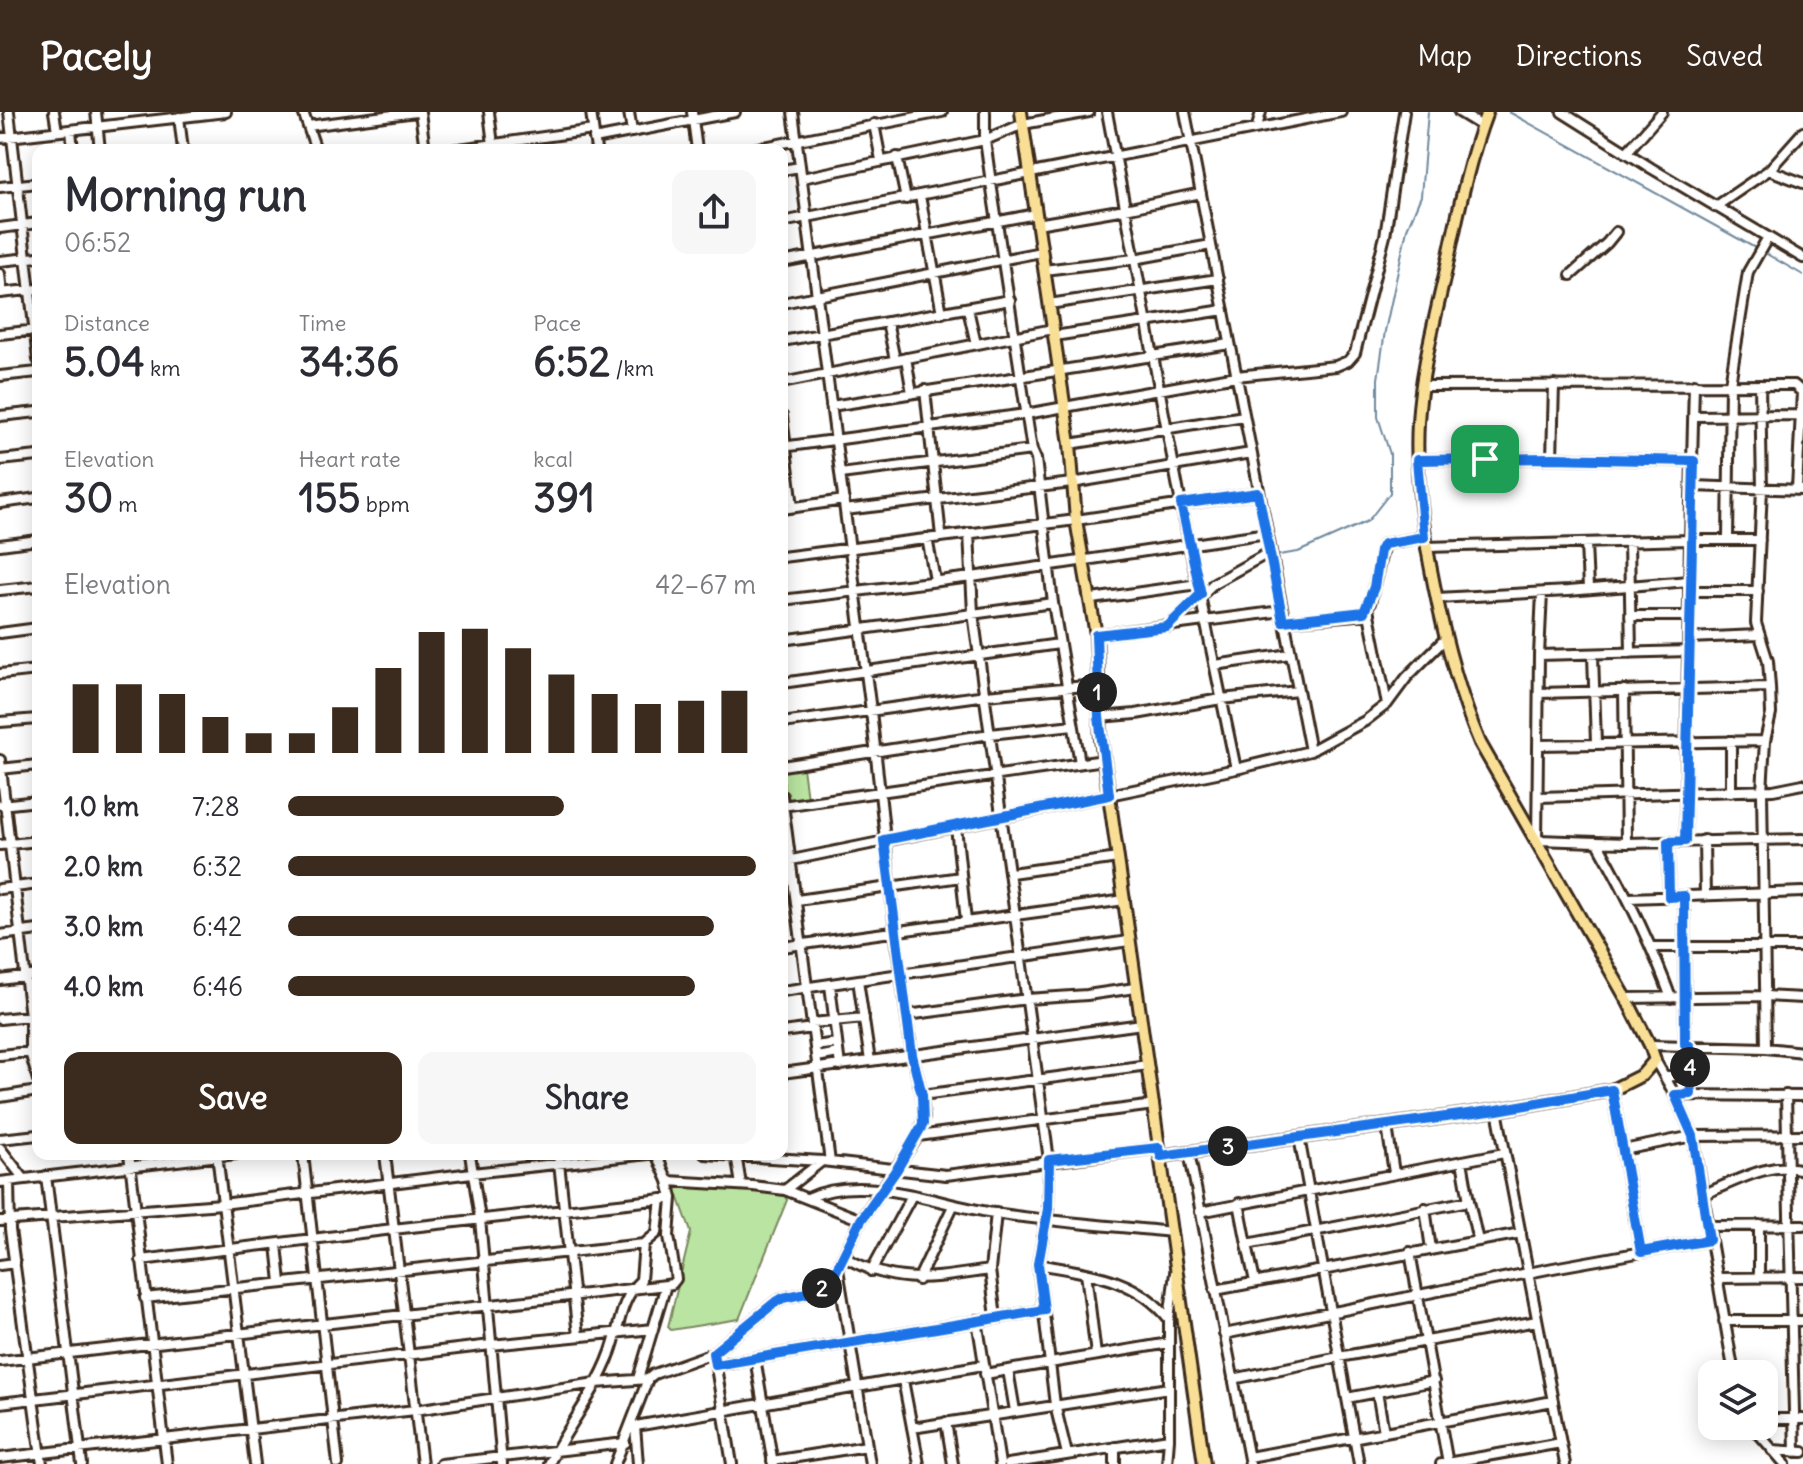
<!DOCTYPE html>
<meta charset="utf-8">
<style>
:root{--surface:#fff;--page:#f7f7f7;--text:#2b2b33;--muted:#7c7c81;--accent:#3b2a1e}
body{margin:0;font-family:Delius,sans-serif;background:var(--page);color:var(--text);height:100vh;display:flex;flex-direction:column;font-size:30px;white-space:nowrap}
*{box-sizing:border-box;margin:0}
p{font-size:26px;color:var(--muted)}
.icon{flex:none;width:44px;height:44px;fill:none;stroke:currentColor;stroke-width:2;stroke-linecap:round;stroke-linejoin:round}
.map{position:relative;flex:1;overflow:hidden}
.panel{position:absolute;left:32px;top:32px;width:756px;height:1016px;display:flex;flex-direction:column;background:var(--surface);border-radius:16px;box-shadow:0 4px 20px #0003}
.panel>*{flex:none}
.fabs{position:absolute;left:1698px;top:1248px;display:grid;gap:16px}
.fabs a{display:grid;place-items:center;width:80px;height:80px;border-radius:16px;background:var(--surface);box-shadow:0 4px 20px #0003;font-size:40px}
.pin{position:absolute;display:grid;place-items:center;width:68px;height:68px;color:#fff;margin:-34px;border-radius:16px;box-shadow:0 4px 12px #0006}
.km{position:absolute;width:40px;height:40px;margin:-20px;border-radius:50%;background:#222;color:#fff;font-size:22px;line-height:40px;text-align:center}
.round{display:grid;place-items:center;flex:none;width:84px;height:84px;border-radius:16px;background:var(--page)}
.summary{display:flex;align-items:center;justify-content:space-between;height:136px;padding:0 32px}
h1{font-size:44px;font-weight:700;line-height:60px}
.figures{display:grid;grid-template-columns:repeat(3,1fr);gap:12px;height:136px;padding:8px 32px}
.figures div{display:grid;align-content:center}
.figures b{font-size:40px;font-weight:700}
.figures small{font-size:22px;font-weight:400}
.figures p{font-size:22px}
.chart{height:224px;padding:16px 32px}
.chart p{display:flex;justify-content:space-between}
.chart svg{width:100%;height:144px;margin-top:8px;stroke:var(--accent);stroke-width:6}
.cta{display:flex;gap:16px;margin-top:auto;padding:16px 32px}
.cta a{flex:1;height:92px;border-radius:16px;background:var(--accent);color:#fff;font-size:32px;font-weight:700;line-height:92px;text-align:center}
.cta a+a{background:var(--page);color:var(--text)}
ul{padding:0 32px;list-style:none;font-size:26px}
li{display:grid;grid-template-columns:128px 96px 1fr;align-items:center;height:60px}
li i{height:20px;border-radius:10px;background:var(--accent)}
header{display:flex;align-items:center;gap:48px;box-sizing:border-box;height:112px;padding:0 40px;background:var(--accent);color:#fff}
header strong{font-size:38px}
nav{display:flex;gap:44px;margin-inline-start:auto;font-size:28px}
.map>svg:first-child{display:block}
.green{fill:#bae4a1;stroke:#7a8760;stroke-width:2}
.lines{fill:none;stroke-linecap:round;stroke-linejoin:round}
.stream{stroke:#70899d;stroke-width:2}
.minor-casing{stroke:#3b2a1e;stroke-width:14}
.major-casing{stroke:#3b2a1e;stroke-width:16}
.minor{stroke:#fff;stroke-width:8}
.major{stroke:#f9df96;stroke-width:10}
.route-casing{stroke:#fff;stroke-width:16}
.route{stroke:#1a73e8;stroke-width:10}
</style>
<header>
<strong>Pacely</strong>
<nav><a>Map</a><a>Directions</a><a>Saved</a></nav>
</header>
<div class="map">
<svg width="1803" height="1352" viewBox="0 0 1803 1352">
<rect width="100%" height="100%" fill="#fff"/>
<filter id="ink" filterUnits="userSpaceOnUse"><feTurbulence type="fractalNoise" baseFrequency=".0125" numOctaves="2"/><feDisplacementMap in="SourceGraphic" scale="16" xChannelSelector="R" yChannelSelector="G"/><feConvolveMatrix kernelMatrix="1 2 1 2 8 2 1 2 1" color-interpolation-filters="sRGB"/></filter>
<g filter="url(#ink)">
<!-- green -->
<path class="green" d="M803 656 807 686 786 689 782 659Z
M681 1071 784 1083 787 1088 739 1207 671 1218 668 1215 691 1120 676 1078Z"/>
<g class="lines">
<!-- stream -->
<path class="stream" d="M1509 0 1757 137
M1763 140 1803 163
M1279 443 1298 440 1368 409 1390 381V342L1378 305V267L1385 219 1407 117 1421 84 1428 0"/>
<!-- minor casing -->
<g class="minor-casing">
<path id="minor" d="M9 0 38 248
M54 0 57 19
M96 0 100 38
M303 0 316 38
M420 0 425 38
M489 0 493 33
M591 0 596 38
M629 0 632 20
M692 0 697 38
M985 0V28L991 71 1032 338 1036 347 1053 491 1080 651
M1107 0 1181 392 1236 657
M1185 0 1310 639
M1459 0 1482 14
M1562 0 1651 56 1803 146
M179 5 183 38
M874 12 881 48
M308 14 416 0
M1257 15 1261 0
M71 18 73 38
M0 26 226 0
M594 27 735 0
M452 38 593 18
M748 38 942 0
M1626 41 1662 0
M897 45 906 87
M782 58 800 55
M1769 58 1803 71
M802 66 985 28 1023 12 1089 0
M0 75 38 71
M920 84 942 201
M1715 95 1769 58 1803 20
M782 110 1341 0
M1037 112 1125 97 1201 81
M0 116 38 111
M0 149 38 145
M782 150 1036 102
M1044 158 1134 147 1211 133
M0 162 2 181
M1571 163 1607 131 1616 120
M0 181 38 177
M782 191 1041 140
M1049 192 1218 167
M968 197 976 232
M887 210 895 248
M0 222 37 218
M1054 224 1224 198
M782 229 1010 188
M906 246 912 281
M0 264 38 260
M782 271 1053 217
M1760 273 1762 376 1756 511 1768 549 1770 575 1771 602 1765 629
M1423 274 1794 273 1802 280 1797 377
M925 278 941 424
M831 294 1230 232
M0 304 38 300
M782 304 793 395
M1694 304 1801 303
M1070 332 1244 304
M782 335 1026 302 1236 264 1336 254 1348 249 1355 241 1385 124 1404 0
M1552 346 1694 349
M0 348 38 344
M1417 348 1552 346 1554 273
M840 362 1032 338
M1693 374 1803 378
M0 391 38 386
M782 397 844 388
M845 398 1072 371 1251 341
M969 421 973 501 1049 1048 1048 1097 1038 1152 1055 1293 1067 1342
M927 426 935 468
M1728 427 1730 272 1748 160 1768 125
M1629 429 1631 541
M1586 431 1588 477
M0 433 38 428
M1426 435 1690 428 1694 272
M782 445 1076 408 1258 381
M0 478 38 474
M1689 479H1758
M1437 486 1568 479 1689 469
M1092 487 1198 472
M782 488 972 465 1267 421
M1364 500 1370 491 1384 432 1424 425
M1630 504H1689
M1283 509 1369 502 1387 592
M1168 515 1214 471 1270 440
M0 521 38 516
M1096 523 1282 499
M1689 526 1758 523
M782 528 1053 491
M1539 543 1542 481
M1593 543 1596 631
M1215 553 1290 542
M0 562 38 558
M782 571 1059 532
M1624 578 1626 731
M1539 581 1770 575
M1099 605 1136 602 1221 587 1298 579
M0 610 38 607
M782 611 986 583 1097 573
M1731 629V680
M1539 633 1765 629 1762 679 1766 936
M0 648 30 904V940L38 968
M782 654 990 622 1073 613
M0 657 38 653
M782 684 830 1050
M1539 685 1773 678 1803 672
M1 693 38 689
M782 694 1104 648
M956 715 966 809
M1538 728 1626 731 1803 727
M1704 728 1705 784
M1685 729 1690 428H1760
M1668 730 1669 785
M1598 731C1626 781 1651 831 1671 886
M1537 732 1539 543 1689 539
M0 733 38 729
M782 750 1236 657 1310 639 1365 609 1387 592 1407 565 1445 527
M1011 761 1118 746
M0 777 38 772
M1684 784 1685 932
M1629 786 1803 780
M797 788 961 765
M0 823 38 818
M782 835 1125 788
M1652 835H1803
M0 868 38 863
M858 868 870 949
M830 873 840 954
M782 879 1129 829
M1626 886 1765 884 1803 886
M907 903 1027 887 1087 883 1135 876
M0 907 38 903
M812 911 864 906
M782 920 813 916
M1650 933 1766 936 1803 940
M1689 933 1691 982
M815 934 837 931
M0 943 38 939
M817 945 838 941
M1655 948 1675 983 1693 1024 1734 1262
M782 961 1142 912
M1665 964H1691
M1612 978 1641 1140
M922 983 1148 953
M1675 983 1803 984
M1786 983 1795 1340
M0 985 38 979
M1497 998 1565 1352
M1387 1014 1394 1061
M918 1024 1154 993
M1299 1025 1359 1352
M0 1027 38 1023
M0 1036 24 1067
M1623 1038 1693 1024 1803 1023
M1189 1040 1250 1352
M129 1042 167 1352
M217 1042 255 1352
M303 1042 338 1352
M385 1042 422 1352
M470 1042 480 1107 502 1352
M558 1042 578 1224
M705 1042 822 1049 946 1063 1159 1036
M736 1042 741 1073
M46 1064 82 1352
M9 1069 10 1118 42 1352
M668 1069 753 1074 785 1078 861 1108
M0 1070 236 1042
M785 1078 822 1049
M1702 1083C1733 1071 1769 1048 1803 1058
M808 1086C864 1060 935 1092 994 1101 1053 1110 1113 1114 1172 1120
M1469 1089 1478 1129
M1239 1091 1247 1132 1469 1089 1462 1049
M1425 1096 1431 1137
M1200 1100 1504 1041
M996 1101 990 1158 996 1205
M0 1109 222 1092 472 1061 649 1042
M1759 1113V1166
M1707 1114 1803 1113
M1247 1132 1255 1170
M277 1133 281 1170
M1410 1140 1448 1352
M844 1145C898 1175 932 1166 990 1158
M141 1148 393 1117 672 1086 668 1069 656 1042
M1038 1152C1087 1161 1136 1165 1169 1207
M0 1153 15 1151
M838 1157 870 1352
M871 1159 911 1085
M1086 1161 1096 1243
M1718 1166 1803 1165
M918 1168 953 1094
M1215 1178 1521 1121
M145 1186 644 1132 657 1121 661 1087
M977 1208 1000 1352
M1724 1209H1803
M1224 1222 1553 1156 1709 1128
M755 1246 773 1352
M0 1249 666 1173
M715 1249 732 1352
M715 1253 1044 1198
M1008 1258 1015 1299
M985 1262 1169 1231
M638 1267 666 1173 672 1172 676 1167 669 1124 672 1086
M1233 1267 1339 1245 1537 1209
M903 1268 919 1352
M1377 1280 1384 1320
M1347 1286 1434 1269
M0 1291 491 1233 653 1217
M1764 1307H1803
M946 1310 953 1352
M635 1314 638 1352
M1752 1314 1785 1352
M630 1315 983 1253
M912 1316 1169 1276
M1772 1338 1803 1340
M1249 1345 1553 1289
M0 1346 415 1298 596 1271 648 1267
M772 1349 867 1334
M441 1352 625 1331
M549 1352C569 1311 601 1275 614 1230 620 1208 623 1184 641 1168L644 1132
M615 1352 648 1267 654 1262 713 1241 773 1192 783 1186 816 1179 831 1169 861 1108 918 1024 924 1006 922 983 912 943 895 818 871 599 793 0
M1008 1352 1169 1327
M1115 1352V1335
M1167 1352 1169 1327V1207L1175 1161
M1441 1352 1561 1331"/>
</g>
<!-- major casing -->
<g class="major-casing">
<path id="major" d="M1021 0 1070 332 1076 408 1096 523 1101 627 1204 1352
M1161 1044 1497 998 1612 978 1642 963 1655 948 1650 933 1626 886 1480 631C1458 580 1445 528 1434 473 1423 419 1415 365 1418 310 1421 257 1436 204 1447 153 1458 101 1468 50 1487 0"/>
</g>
<!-- minor -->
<use href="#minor" class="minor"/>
<!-- major -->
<use href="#major" class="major"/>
</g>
</g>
<g class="lines" filter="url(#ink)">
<!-- route casing -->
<g class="route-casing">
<path id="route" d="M1552 346 1694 349 1685 729 1668 730 1669 785 1684 784 1685 932 1689 933 1691 982 1675 983 1693 1024 1709 1128 1641 1140 1612 978 1497 998 1161 1044 1159 1036 1049 1048 1048 1097 1038 1152 1044 1198 715 1253 713 1241 773 1192 783 1186 816 1179 831 1169 861 1108 897 1057 923 1012 922 983 912 943 884 728 1109 683 1099 605 1096 523 1167 515 1201 482 1181 392 1258 381 1283 509 1364 500 1374 475 1380 439 1384 432 1424 425 1417 348Z"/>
</g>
<!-- route -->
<use href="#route" class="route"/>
</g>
</svg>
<div class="fabs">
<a><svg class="icon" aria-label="layers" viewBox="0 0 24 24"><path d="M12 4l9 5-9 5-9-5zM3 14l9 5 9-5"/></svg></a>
</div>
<div class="pin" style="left:1485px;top:347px;background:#1e9e55"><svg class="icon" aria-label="arrive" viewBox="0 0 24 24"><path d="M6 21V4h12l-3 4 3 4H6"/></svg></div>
<b class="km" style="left:1097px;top:580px">1</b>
<b class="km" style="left:822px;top:1176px">2</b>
<b class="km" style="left:1228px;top:1034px">3</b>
<b class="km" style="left:1690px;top:955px">4</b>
<section class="panel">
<div class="summary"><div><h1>Morning run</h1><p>06:52</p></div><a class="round"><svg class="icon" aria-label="share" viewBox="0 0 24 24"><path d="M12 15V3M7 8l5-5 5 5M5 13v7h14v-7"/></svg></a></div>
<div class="figures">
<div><p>Distance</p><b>5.04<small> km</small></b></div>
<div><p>Time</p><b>34:36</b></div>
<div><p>Pace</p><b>6:52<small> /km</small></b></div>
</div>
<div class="figures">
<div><p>Elevation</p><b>30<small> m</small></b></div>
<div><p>Heart rate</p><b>155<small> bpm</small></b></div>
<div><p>kcal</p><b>391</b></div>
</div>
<div class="chart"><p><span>Elevation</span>42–67 m</p>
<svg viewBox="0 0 160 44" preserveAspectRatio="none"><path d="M5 44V23M15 44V23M25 44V26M35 44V33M45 44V38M55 44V38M65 44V30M75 44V18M85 44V7M95 44V6M105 44V12M115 44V20M125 44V26M135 44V29M145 44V28M155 44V25"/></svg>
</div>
<ul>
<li><b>1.0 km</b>7:28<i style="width:59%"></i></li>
<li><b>2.0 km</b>6:32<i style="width:100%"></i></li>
<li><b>3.0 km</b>6:42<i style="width:91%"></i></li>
<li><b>4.0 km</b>6:46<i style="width:87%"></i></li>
</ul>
<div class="cta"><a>Save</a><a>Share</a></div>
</section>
</div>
